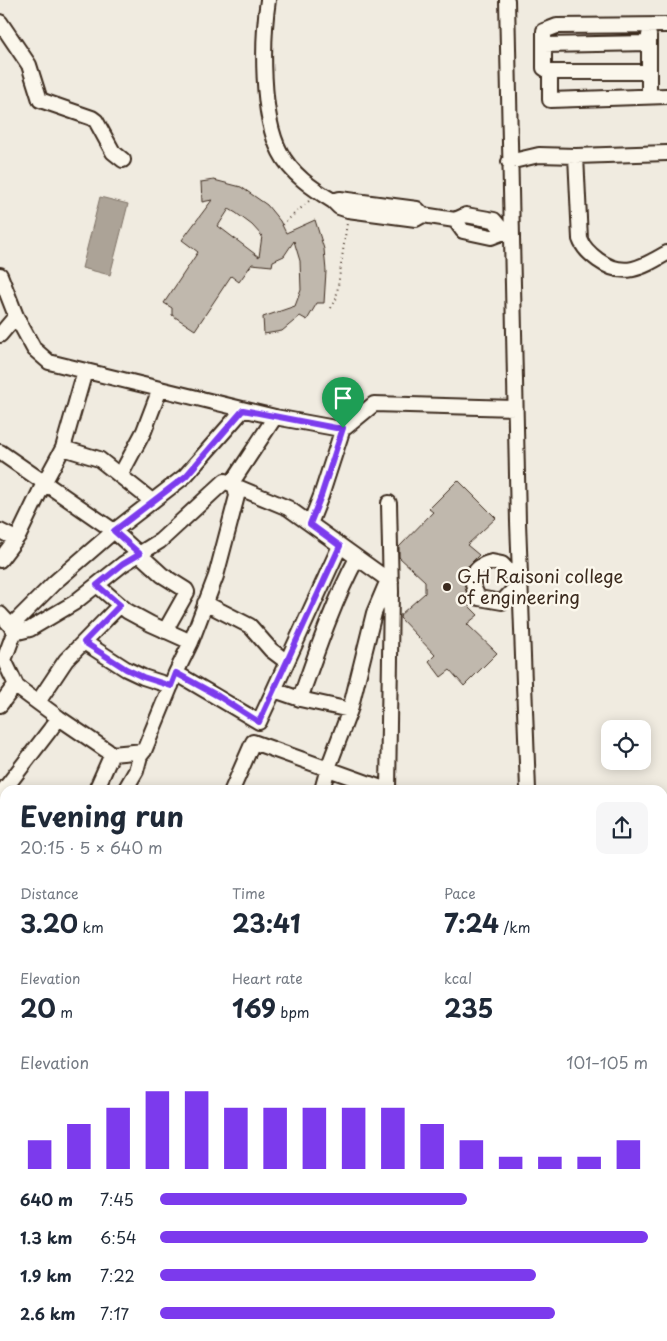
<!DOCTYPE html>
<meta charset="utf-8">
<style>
:root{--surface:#fff;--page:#f6f6f7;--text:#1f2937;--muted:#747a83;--accent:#7c3aed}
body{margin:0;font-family:"Playpen Sans",sans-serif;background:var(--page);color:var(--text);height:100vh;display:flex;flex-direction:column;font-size:19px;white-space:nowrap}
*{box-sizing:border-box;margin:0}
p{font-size:16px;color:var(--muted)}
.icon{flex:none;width:28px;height:28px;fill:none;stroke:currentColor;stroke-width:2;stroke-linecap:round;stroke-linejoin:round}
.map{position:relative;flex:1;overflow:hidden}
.details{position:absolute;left:0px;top:785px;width:668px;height:556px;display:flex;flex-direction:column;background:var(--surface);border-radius:15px 15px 0 0;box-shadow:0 2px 12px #0003}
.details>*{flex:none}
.tools{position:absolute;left:601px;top:720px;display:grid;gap:10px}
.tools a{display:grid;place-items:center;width:50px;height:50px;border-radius:10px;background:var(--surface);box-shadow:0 2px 12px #0003;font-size:25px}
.pin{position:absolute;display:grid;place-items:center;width:42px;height:42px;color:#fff;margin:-51px -21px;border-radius:50% 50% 50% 0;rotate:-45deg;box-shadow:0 0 5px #0007}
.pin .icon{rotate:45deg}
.round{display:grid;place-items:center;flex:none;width:52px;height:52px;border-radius:10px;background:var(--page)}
.summary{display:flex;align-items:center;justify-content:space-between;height:85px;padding:0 20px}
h1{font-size:28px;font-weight:700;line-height:38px}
.figures{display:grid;grid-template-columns:repeat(3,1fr);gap:8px;height:85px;padding:5px 20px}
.figures div{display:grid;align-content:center}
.figures b{font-size:25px;font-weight:700}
.figures small{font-size:14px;font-weight:400}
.figures p{font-size:14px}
.chart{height:140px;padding:10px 20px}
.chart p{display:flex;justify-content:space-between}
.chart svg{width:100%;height:90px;margin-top:5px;stroke:var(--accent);stroke-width:6}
ul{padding:0 20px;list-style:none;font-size:16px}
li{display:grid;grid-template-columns:80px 60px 1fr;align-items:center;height:38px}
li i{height:12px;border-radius:6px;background:var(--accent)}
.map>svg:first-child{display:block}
.water{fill:#aca397;stroke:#7f7367}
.building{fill:#c0b8ad;stroke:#3b2a1e;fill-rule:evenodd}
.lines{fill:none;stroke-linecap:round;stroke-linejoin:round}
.minor-casing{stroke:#3b2a1e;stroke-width:18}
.path{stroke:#3b2a1e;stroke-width:2;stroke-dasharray:1 4;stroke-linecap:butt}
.minor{stroke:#fbf7ec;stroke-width:14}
.route-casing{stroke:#fff;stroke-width:10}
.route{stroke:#7c3aed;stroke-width:6}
.poi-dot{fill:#3b2a1e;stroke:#fbf7ec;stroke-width:2}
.labels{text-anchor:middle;stroke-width:5;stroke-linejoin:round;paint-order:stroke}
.poi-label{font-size:18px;fill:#3b2a1e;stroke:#fbf7ec;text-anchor:start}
</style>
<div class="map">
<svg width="667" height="1341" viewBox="0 0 667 1341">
<rect width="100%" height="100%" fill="#f0ebe0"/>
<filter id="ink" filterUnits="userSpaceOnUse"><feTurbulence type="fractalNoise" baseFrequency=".02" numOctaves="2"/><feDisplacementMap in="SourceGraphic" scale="10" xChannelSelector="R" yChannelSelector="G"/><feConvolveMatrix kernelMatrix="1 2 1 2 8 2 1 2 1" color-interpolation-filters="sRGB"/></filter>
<g filter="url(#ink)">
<!-- water -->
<path class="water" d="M100 197 128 204 110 275 82 268Z"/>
<!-- building -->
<path class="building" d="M214 180 241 187 267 205 280 221 286 233 315 220 324 249 326 271 324 303H317L307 320 300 316 282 331 264 334 263 317 295 306 301 290 300 261 294 241 284 256 273 261 272 266 252 264 239 282 231 276 195 330 172 315V308L164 303 198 252 182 240 212 200 202 202 201 182ZM229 209 236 213 252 225 262 236 259 257 218 226Z
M458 480 496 518 467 545 479 555 465 569 466 570 464 581 469 598 465 602 478 615 467 624 497 653 464 686 450 670 441 677 429 661 435 655 400 618 401 614 425 593V581L399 557V547L433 512 429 509Z"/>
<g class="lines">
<!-- minor casing -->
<g class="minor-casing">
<path id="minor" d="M268 0C262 40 261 116 280 152 291 174 313 189 333 201
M507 0 518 522 528 790
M0 22 29 65 40 100 92 118 96 121 113 152 123 160
M667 25 557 26 544 31V68L550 72V100L667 96
M649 35V97
M544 45 649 43
M550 72H649
M576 156 580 239C583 248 590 254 598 260 624 279 643 267 667 253
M509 162 539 155 576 156 667 153
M423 215 416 219 348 210 339 207 333 201 340 199 417 209 423 215 455 220
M466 215 494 220 504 232 491 237 463 231 455 220Z
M0 275 16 316 34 349 49 362 275 417 335 428 346 427 374 404 515 408
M0 335 16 316
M63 448 99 459 152 501
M0 452 114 531 162 575 186 590 187 592 165 631
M120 476 144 431 160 389
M231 484 275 417
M235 486 288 508 391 582
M310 524 321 496 343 428
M0 531 16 539
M0 560 19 535 44 483 63 448 85 371
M492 562 502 564 520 583 502 602 479 598C468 581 471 567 492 562Z
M97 585 127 611 151 624 191 642
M205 603 250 626 271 650 287 662
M0 614 11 626 14 633 30 629 74 603 123 564 160 541 225 481 235 486 237 496 216 576 191 642 176 673
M11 626 55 582 114 531 185 476 243 410
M14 633 4 660 17 687
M84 642 126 669 143 677 171 686
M274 690 340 546
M38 702 66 660 120 605
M0 705 13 688 17 687 59 718
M350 710 374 613 388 580
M112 754 144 751
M125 790 136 771 140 756 144 751 176 673 259 722 274 690 300 699
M232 790 253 742 387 790
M322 790 328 768 350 710 300 699C317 651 333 603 357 558
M388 790 391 592 389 503
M0 795 59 718 112 754 96 790
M662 829 667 828
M0 866 5 867
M662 900 667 899
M0 931H5
M662 1051H667
M662 1098H667
M662 1143H667
M0 1174 5 1152
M0 1199 5 1200
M662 1226 667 1213
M0 1253 5 1254
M662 1289 667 1290
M0 1302 5 1303
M662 1323 667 1310
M141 1336 156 1341
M368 1336 369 1341
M612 1336 613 1341
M5 1341 7 1336
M51 1341 52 1336
M97 1341 99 1336
M247 1341 248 1336
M307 1341 308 1336
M531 1341V1336
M656 1341 658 1336"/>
</g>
<!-- path -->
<path class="path" d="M282 225 309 201
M331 308 336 300 347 223
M0 984 5 988
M0 1021 5 1019"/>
<!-- minor -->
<use href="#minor" class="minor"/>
</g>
</g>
<g class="lines" filter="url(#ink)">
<!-- route casing -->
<g class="route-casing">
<path id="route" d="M243 410 336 428H343L321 496 310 524 340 546 259 722 218 696 176 673 171 686 143 677 126 669 84 642 120 605 97 585 123 564 140 554 114 531 186 476Z"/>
</g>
<!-- route -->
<use href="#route" class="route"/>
</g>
<!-- markers -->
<circle class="poi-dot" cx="447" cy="587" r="5"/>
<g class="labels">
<!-- poi labels -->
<g class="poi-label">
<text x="457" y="583">G.H Raisoni college<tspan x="457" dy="21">of engineering</tspan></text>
</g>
</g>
</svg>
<div class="tools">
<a><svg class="icon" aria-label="locate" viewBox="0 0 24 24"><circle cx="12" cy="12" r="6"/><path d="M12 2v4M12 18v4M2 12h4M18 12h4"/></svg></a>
</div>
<div class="pin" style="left:343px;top:428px;background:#1e9e55"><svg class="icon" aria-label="arrive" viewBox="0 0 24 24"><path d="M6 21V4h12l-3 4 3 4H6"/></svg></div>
<section class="details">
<div class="summary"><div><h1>Evening run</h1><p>20:15 · 5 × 640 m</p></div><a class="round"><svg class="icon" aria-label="share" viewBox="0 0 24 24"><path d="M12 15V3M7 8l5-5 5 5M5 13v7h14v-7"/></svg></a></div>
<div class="figures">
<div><p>Distance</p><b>3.20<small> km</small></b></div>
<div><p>Time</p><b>23:41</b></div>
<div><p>Pace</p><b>7:24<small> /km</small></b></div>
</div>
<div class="figures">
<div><p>Elevation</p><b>20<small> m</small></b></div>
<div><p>Heart rate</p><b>169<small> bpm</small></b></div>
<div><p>kcal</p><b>235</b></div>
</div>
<div class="chart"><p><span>Elevation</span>101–105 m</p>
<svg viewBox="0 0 160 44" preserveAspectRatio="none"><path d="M5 44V30M15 44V22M25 44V14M35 44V6M45 44V6M55 44V14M65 44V14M75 44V14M85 44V14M95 44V14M105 44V22M115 44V30M125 44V38M135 44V38M145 44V38M155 44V30"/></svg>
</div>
<ul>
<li><b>640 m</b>7:45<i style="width:63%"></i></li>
<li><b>1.3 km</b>6:54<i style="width:100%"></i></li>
<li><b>1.9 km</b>7:22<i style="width:77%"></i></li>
<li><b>2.6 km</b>7:17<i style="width:81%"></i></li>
</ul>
</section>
</div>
